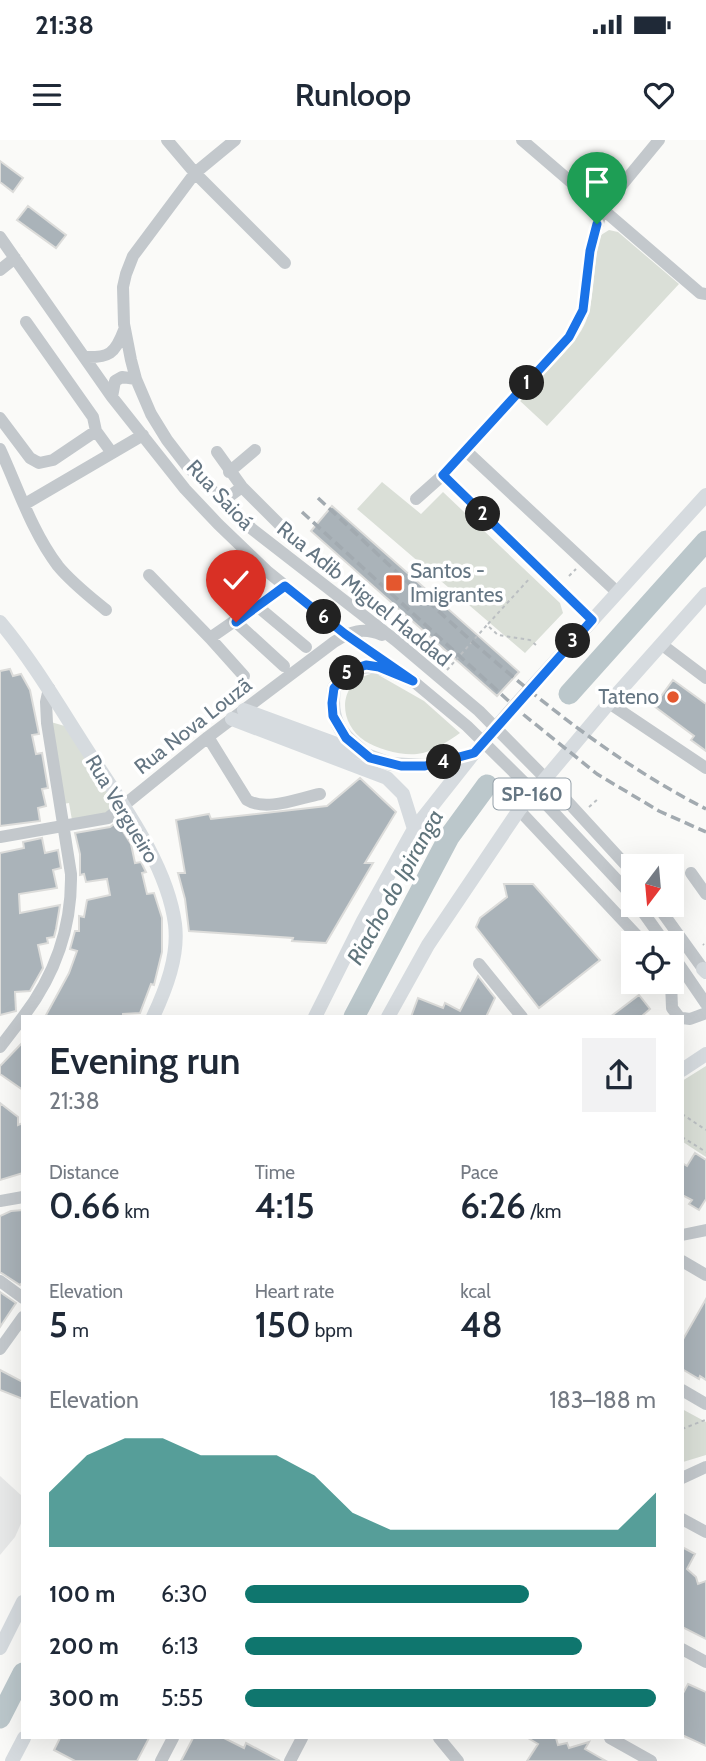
<!DOCTYPE html>
<meta charset="utf-8">
<style>
:root{--surface:#fff;--page:#f2f2f3;--text:#1f2937;--muted:#747a83;--accent:#0f766e}
body{margin:0;font-family:Cabin,sans-serif;background:var(--page);color:var(--text);height:100vh;display:flex;flex-direction:column;font-size:26px;white-space:nowrap}
*{box-sizing:border-box;margin:0}
p{font-size:23px;color:var(--muted)}
.icon{flex:none;width:38px;height:38px;fill:none;stroke:currentColor;stroke-width:2;stroke-linecap:round;stroke-linejoin:round}
.map{position:relative;flex:1;overflow:hidden}
.panel{position:absolute;left:21px;top:875px;width:663px;height:724px;display:flex;flex-direction:column;background:var(--surface);border-radius:0px;box-shadow:0 7px 28px #0002}
.panel>*{flex:none}
.needle{width:46px;rotate:196deg}
.controls{position:absolute;left:621px;top:714px;display:grid;gap:14px}
.controls a{display:grid;place-items:center;width:63px;height:63px;border-radius:0px;background:var(--surface);box-shadow:0 7px 28px #0002;font-size:35px}
.pin{position:absolute;display:grid;place-items:center;width:60px;height:60px;color:#fff;margin:-72px -30px;border-radius:50% 50% 50% 0;rotate:-45deg;box-shadow:0 0 7px #0007}
.pin .icon{rotate:45deg}
.km{position:absolute;width:35px;height:35px;margin:-18px;border-radius:50%;background:#222;color:#fff;font-size:19px;line-height:35px;text-align:center}
.round{display:grid;place-items:center;flex:none;width:74px;height:74px;border-radius:0px;background:var(--page)}
.overview{display:flex;align-items:center;justify-content:space-between;height:119px;padding:0 28px}
h1{font-size:38px;font-weight:600;line-height:52px}
.stats{display:grid;grid-template-columns:repeat(3,1fr);gap:10px;height:119px;padding:7px 28px}
.stats div{display:grid;align-content:center}
.stats b{font-size:35px;font-weight:600}
.stats small{font-size:19px;font-weight:400}
.stats p{font-size:19px}
.chart{height:196px;padding:14px 28px}
.chart p{display:flex;justify-content:space-between}
.chart svg{width:100%;height:126px;margin-top:7px;fill:var(--accent);opacity:.7}
ul{padding:0 28px;list-style:none;font-size:23px}
li{display:grid;grid-template-columns:112px 84px 1fr;align-items:center;height:52px}
li i{height:18px;border-radius:9px;background:var(--accent)}
.status{display:flex;justify-content:space-between;align-items:center;height:49px;padding:0 35px;background:var(--surface);direction:ltr}
.status svg{height:19px;fill:currentColor}
header{display:flex;justify-content:space-between;align-items:center;height:91px;padding:0 28px;background:var(--surface);font-size:32px;font-weight:600}
.map>svg:first-child{display:block}
.built{fill:#e8e9e9}
.green{fill:#dadfd7}
.lines{fill:none;stroke-linecap:round;stroke-linejoin:round}
.river{stroke:#bbc7cb;stroke-width:21}
.building{fill:#aab3b9;stroke:#dcdcda;stroke-width:2}
.path{stroke:#bbbfc2;stroke-width:2;stroke-dasharray:3.5 3.5;stroke-linecap:butt}
.minor{stroke:#c3c8cc;stroke-width:12}
.major{stroke:#d6dbdf;stroke-width:14}
.rail{stroke:#a2aab0;stroke-width:3.5;stroke-dasharray:10 5;stroke-linecap:butt}
.route-casing{stroke:#fff;stroke-width:14}
.route{stroke:#1a73e8;stroke-width:9}
.poi-dot{fill:#e4572e;stroke:#fff;stroke-width:2.5}
.labels{text-anchor:middle;stroke-width:7;stroke-linejoin:round;paint-order:stroke}
.shield{fill:#fff;stroke:#939fa8;stroke-width:2}
.shield-label{font-size:19px;font-weight:bold;fill:#657683}
.street-label{font-size:21px;fill:#657683;stroke:#fff}
.poi-label{font-size:21px;fill:#657683;stroke:#fff;text-anchor:start}
.water-label{font-size:23px;font-style:italic;fill:#60757c;stroke:#fff}
</style>
<div class="status"><b>21:38</b><svg viewBox="0 0 49 12"><path d="M0 12V9h3v3zM5 12V6h3v6zM10 12V3h3v9zM15 12V0h3v12zM26 1h20v11H26zM47 4h2v5h-2z"/></svg></div>
<header><svg class="icon" aria-label="menu" viewBox="0 0 24 24"><path d="M4 6h16M4 12h16M4 18h16"/></svg>Runloop<svg class="icon" aria-label="heart" viewBox="0 0 24 24"><path d="M12 20l-8-8c-3-5 5-10 8-4 3-6 11-1 8 4z"/></svg></header>
<div class="map">
<svg width="706" height="1621" viewBox="0 0 706 1621">
<rect width="100%" height="100%" fill="#fafaf8"/>
<!-- built -->
<path class="built" d="M0 1336 23 1357V1379L15 1397 0 1415Z"/>
<!-- green -->
<path class="green" d="M609 90 618 92 679 144 547 286 519 260C537 240 577 205 586 181 596 154 592 123 601 95Z
M382 342 421 374 443 352 560 463 563 473 525 513 357 369Z
M375 533 424 561 460 593C447 602 433 612 417 614 402 616 377 609 365 601 336 582 338 539 375 533Z
M51 582 68 587 109 650 104 656 116 673 72 680 69 663 63 664Z
M706 926V1017L683 1002 682 941Z
M682 1269 706 1282V1315L683 1322Z"/>
<g class="lines">
<!-- river -->
<path class="river" d="M569 554 706 401
M354 877 449 697 487 645
M0 1578 23 1533"/>
</g>
<!-- building -->
<path class="building" d="M0 21 23 38 13 52 0 42Z
M28 66 66 95 56 108 17 80Z
M332 366 519 532 497 556 311 391Z
M10 529 13 536 21 534 30 550 39 594 32 595 36 614 42 613 48 648 42 649 46 666 38 668 40 681 0 686V531Z
M673 540 706 564V611L691 600 694 596 654 566Z
M360 638 396 672 365 723H373L326 803 292 801 293 798 189 791 185 759 178 733H185L176 680 209 674 211 679 327 666Z
M117 682 131 704 135 723 141 722 146 732 142 733 147 754 154 753 162 778V812L154 845 151 844 140 873 123 874V877H45L69 833 77 811 70 809 75 791H79V776L84 777 87 760 110 755 107 739 86 742 84 734 80 735V714L75 693 110 687Z
M42 698 45 713 58 710 61 728 53 730 57 748 19 754 20 773 60 765 56 789 54 797 47 798 48 803 38 805 43 828 30 851 15 852 16 871 0 875V713L24 708 23 702Z
M504 744H533L600 820 539 868 476 787 480 778 507 757Z
M478 836 495 858 486 877H411L418 858 443 868 445 863 460 871Z
M639 855 650 869 641 877H610Z
M23 902V950L0 934V926Z
M0 963 18 977V985L23 983V1033L0 1040Z
M695 1013 706 1020V1059L699 1070 689 1064 692 1060 682 1055V1023L687 1026Z
M23 1070V1142L20 1145 0 1132V1076L11 1071Z
M0 1152 16 1163 0 1187Z
M706 1159V1240L700 1236 699 1239 682 1229V1201Z
M0 1230 23 1242V1259L0 1250Z
M682 1407 695 1414 687 1429 696 1437 698 1444 706 1441V1499L682 1487Z
M688 1544 706 1552V1606L682 1595V1555Z
M60 1598H149L137 1621H75L54 1610Z
M193 1598H224L244 1608 246 1603 280 1621H181Z
M528 1598H556L558 1605 567 1603 569 1608 589 1602 585 1609 606 1621H527L538 1604Z"/>
<g class="lines">
<!-- path -->
<path class="path" d="M569 436 576 429
M488 484 530 438
M447 530 487 485 498 495 530 500 536 505
M589 667 598 659
M703 804 704 805
M682 974 706 990
M682 997 706 1012
M682 1289 705 1280"/>
<!-- minor -->
<path class="minor" d="M167 0 195 33 285 123
M235 0 195 33 133 116 126 134 123 147 124 184 131 220 136 239 151 274 167 300 187 326 252 389 395 500 479 571 557 650 634 734
M522 0 700 153 706 154
M0 97 112 257 185 349 218 384 268 432 331 483 413 541 467 586 544 662 634 758
M0 130 15 118
M84 217C109 218 115 214 124 190
M112 257 115 241 122 237 136 239
M0 278 30 318 39 323 53 320 96 291 93 277 26 182
M96 291 112 313
M0 309C18 348 32 392 58 426 72 443 89 456 106 470
M465 310 617 452
M217 312 242 347
M229 332 255 310
M443 335 592 480
M416 359 443 335 569 197 583 170 590 111 602 69 659 0
M223 361 242 347 298 403
M25 364 143 295
M149 435 210 498 285 446
M257 466 306 507
M236 482 284 526
M210 498 244 536
M661 504 706 538
M609 563 706 628
M208 597 247 660C266 672 299 658 320 654
M519 670 644 803
M0 697 108 678 208 597 334 502C351 491 363 487 382 495
M691 733 706 754
M638 765 665 803
M657 765 706 833
M672 814 706 864
M479 824 522 877
M671 842 672 868 679 877
M23 877C55 835 72 787 71 734L47 583 46 562 49 548
M682 878 690 879 706 873
M0 907 23 877
M0 1061 23 1057
M682 1095 706 1090
M682 1121 706 1135
M0 1141 23 1158
M0 1209 23 1177
M682 1250 706 1264
M682 1338 706 1327
M682 1379 706 1392
M682 1509 706 1522
M439 1598 458 1621
M610 1598 651 1621
M161 1621 173 1598
M290 1621 302 1598"/>
<!-- major -->
<path class="major" d="M0 482C32 520 57 563 84 605 117 657 167 722 175 784 179 816 166 849 153 877
M244 570 391 624 425 626 473 614
M232 579 387 638 403 654 414 689
M361 610C338 592 330 578 334 548 360 514 380 527 413 541
M703 829 706 832
M315 877 363 781 414 689 474 613 520 560 706 355
M388 877 428 805 519 670 609 563 706 454
M682 930 706 914
M0 1508 23 1462
M12 1621 24 1598"/>
<!-- rail -->
<path class="rail" d="M318 358C439 471 558 593 706 669
M302 372 524 575 597 634 659 671 706 692"/>
</g>
<g class="lines">
<!-- route casing -->
<g class="route-casing">
<path id="route" d="M236 482 285 446 345 494 413 541 379 527 366 525 351 530 334 548 332 563 333 576 346 598 370 618 401 626H425L474 613 592 480 443 335 569 197 583 170 590 111 597 84"/>
</g>
<!-- route -->
<use href="#route" class="route"/>
</g>
<!-- markers -->
<g class="poi-dot">
<rect x="385" y="434" width="18" height="18" rx="3.5"/>
<circle cx="673" cy="557" r="7"/>
</g>
<g class="labels">
<!-- shield labels -->
<rect class="shield" x="493.5" y="638.5" width="77" height="31" rx="5"/>
<g class="shield-label">
<text x="532" y="661">SP-160</text>
</g>
<!-- street labels -->
<g class="street-label">
<text transform="translate(220 355) rotate(47)" y="7">Rua Saioá</text>
<text transform="translate(364 454) rotate(39)" y="7">Rua Adib Miguel Haddad</text>
<text transform="translate(193 586) rotate(-38)" y="7">Rua Nova Louzã</text>
<text transform="translate(122 669) rotate(59)" y="7">Rua Vergueiro</text>
</g>
<!-- poi labels -->
<g class="poi-label">
<text x="410" y="438">Santos -<tspan x="410" dy="24">Imigrantes</tspan></text>
<text x="659" y="564" text-anchor="end">Tateno</text>
</g>
<!-- water labels -->
<g class="water-label">
<text transform="translate(395 747) rotate(-61)" y="8">Riacho do Ipiranga</text>
</g>
</g>
</svg>
<div class="controls">
<a><svg class="needle" viewBox="-14 -14 28 28"><path d="M0-13l5 13h-10z" fill="#e53935"/><path d="M0 13l5-13h-10z" fill="#747a83"/></svg></a>
<a><svg class="icon" aria-label="locate" viewBox="0 0 24 24"><circle cx="12" cy="12" r="6"/><path d="M12 2v4M12 18v4M2 12h4M18 12h4"/></svg></a>
</div>
<div class="pin" style="left:597px;top:84px;background:#1e9e55"><svg class="icon" aria-label="arrive" viewBox="0 0 24 24"><path d="M6 21V4h12l-3 4 3 4H6"/></svg></div>
<div class="pin" style="left:236px;top:482px;background:#d93025"><svg class="icon" aria-label="check" viewBox="0 0 24 24"><path d="M5 12l5 5 9-10"/></svg></div>
<b class="km" style="left:527px;top:243px">1</b>
<b class="km" style="left:483px;top:374px">2</b>
<b class="km" style="left:573px;top:501px">3</b>
<b class="km" style="left:444px;top:622px">4</b>
<b class="km" style="left:347px;top:533px">5</b>
<b class="km" style="left:324px;top:477px">6</b>
<section class="panel">
<div class="overview"><div><h1>Evening run</h1><p>21:38</p></div><a class="round"><svg class="icon" aria-label="share" viewBox="0 0 24 24"><path d="M12 15V3M7 8l5-5 5 5M5 13v7h14v-7"/></svg></a></div>
<div class="stats">
<div><p>Distance</p><b>0.66<small> km</small></b></div>
<div><p>Time</p><b>4:15</b></div>
<div><p>Pace</p><b>6:26<small> /km</small></b></div>
</div>
<div class="stats">
<div><p>Elevation</p><b>5<small> m</small></b></div>
<div><p>Heart rate</p><b>150<small> bpm</small></b></div>
<div><p>kcal</p><b>48</b></div>
</div>
<div class="chart"><p><span>Elevation</span>183–188 m</p>
<svg viewBox="0 0 160 44" preserveAspectRatio="none"><path d="M0 44V25L10 12L20 6L30 6L40 12L50 12L60 12L70 19L80 32L90 38L100 38L110 38L120 38L130 38L140 38L150 38L160 25V44z"/></svg>
</div>
<ul>
<li><b>100 m</b>6:30<i style="width:69%"></i></li>
<li><b>200 m</b>6:13<i style="width:82%"></i></li>
<li><b>300 m</b>5:55<i style="width:100%"></i></li>
</ul>
</section>
</div>
